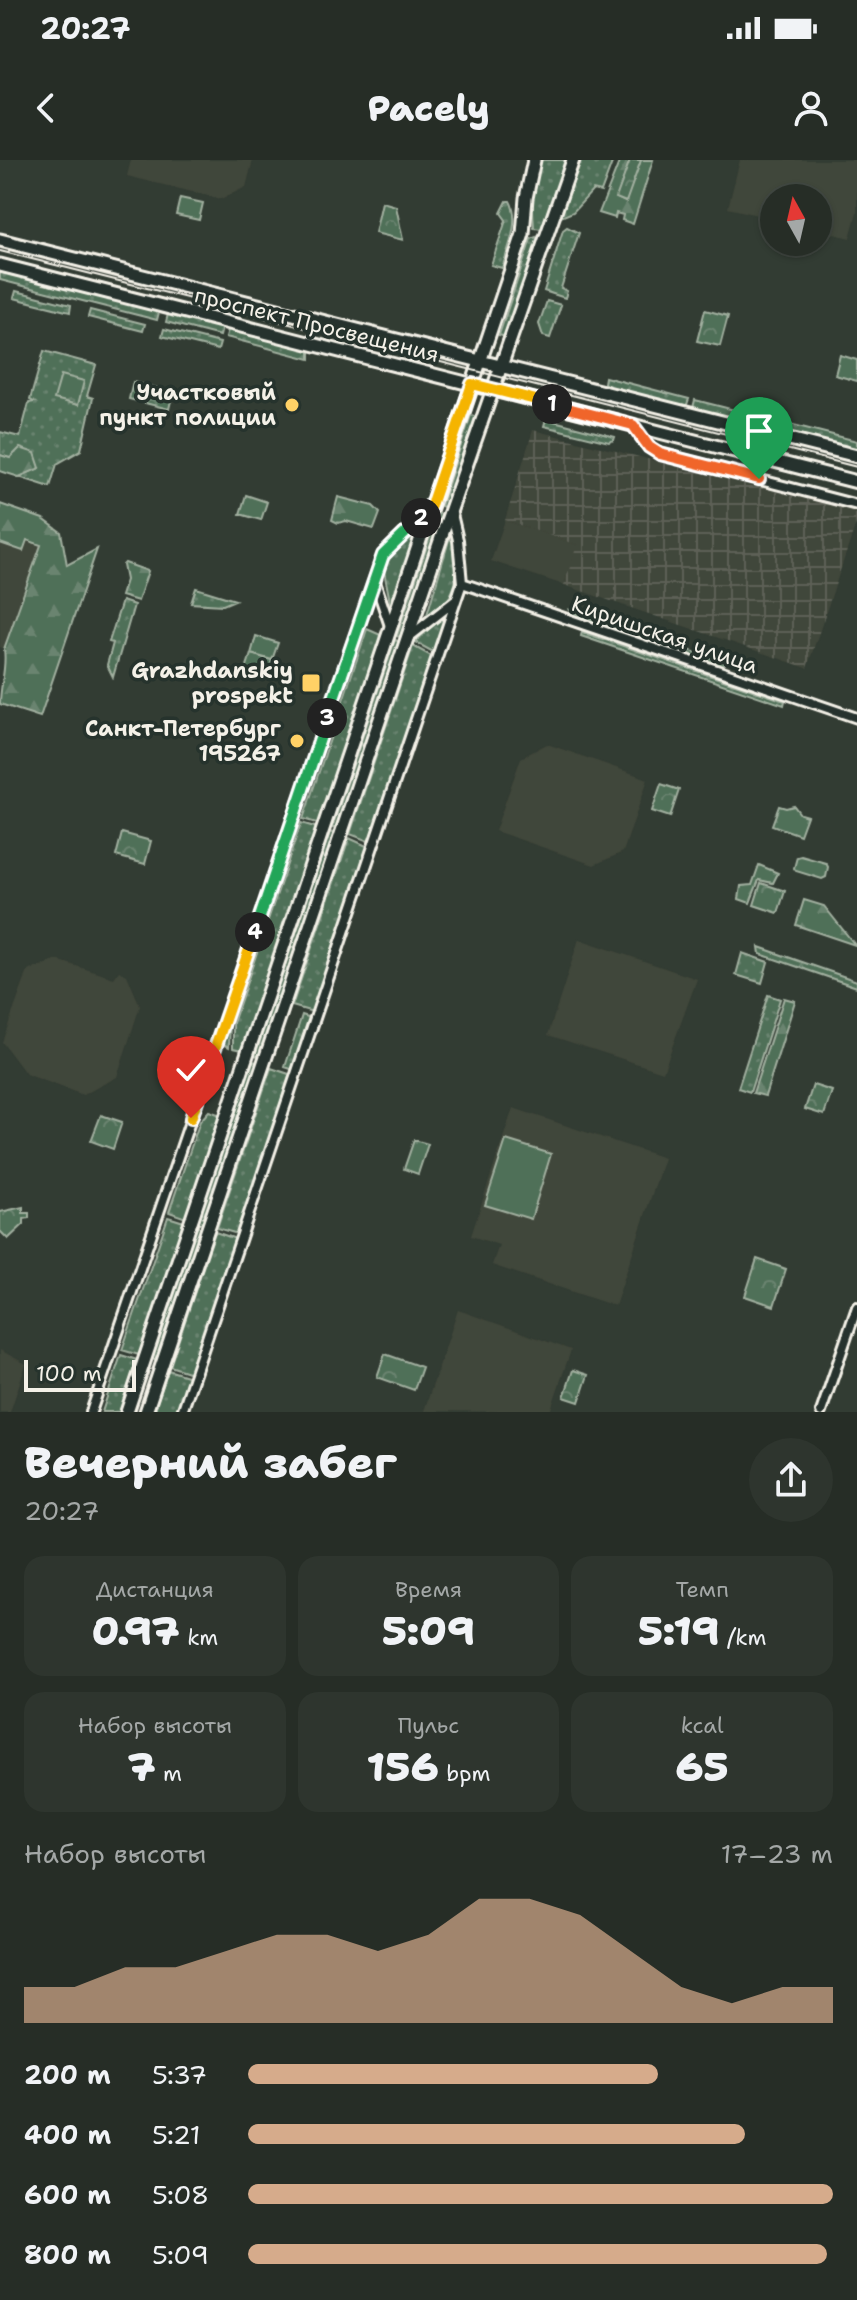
<!DOCTYPE html>
<html lang="ru">
<meta charset="utf-8">
<style>
:root{--surface:#262d26;--page:#2e352e;--text:#f1f3f6;--muted:#a4a8a7;--line:#424943;--accent:#d6ab8b}
body{margin:0;font-family:"Shantell Sans",sans-serif;background:var(--page);color:var(--text);height:100vh;display:flex;flex-direction:column;font-size:30px;white-space:nowrap}
*{box-sizing:border-box;margin:0}
p{font-size:26px;color:var(--muted)}
.icon{flex:none;width:44px;height:44px;fill:none;stroke:currentColor;stroke-width:2;stroke-linecap:round;stroke-linejoin:round}
.map{position:relative;height:1252px;overflow:hidden}
.sheet{display:flex;flex-direction:column;background:var(--surface);flex:1}
.sheet>*{flex:none}
.needle{width:52px;rotate:352deg}
.controls{position:absolute;left:760px;top:24px;display:grid;gap:16px}
.controls a{display:grid;place-items:center;width:72px;height:72px;border-radius:50%;background:var(--surface);box-shadow:0 2px 6px #0004,0 0 0 2px var(--line);font-size:40px}
.scale{position:absolute;left:24px;bottom:20px;width:112px;box-sizing:border-box;padding-left:8px;border:4px solid #f4f1e8;border-top:0;font-size:22px;line-height:28px;white-space:nowrap;color:#f4f1e8;-webkit-text-stroke:6px #26332d;paint-order:stroke}
.pin{position:absolute;display:grid;place-items:center;width:68px;height:68px;color:#fff;margin:-82px -34px;border-radius:50% 50% 50% 0;rotate:-45deg;box-shadow:0 0 8px #0007}
.pin .icon{rotate:45deg}
.km{position:absolute;width:40px;height:40px;margin:-20px;border-radius:50%;background:#222;color:#fff;font-size:22px;line-height:40px;text-align:center}
.round{display:grid;place-items:center;flex:none;width:84px;height:84px;border-radius:42px;background:var(--page)}
.summary{display:flex;align-items:center;justify-content:space-between;height:136px;padding:0 24px}
h1{font-size:44px;font-weight:800;line-height:60px}
.metrics{display:grid;grid-template-columns:repeat(3,1fr);gap:12px;height:136px;padding:8px 24px}
.metrics div{display:grid;align-content:center;border-radius:20px;background:var(--page);text-align:center}
.metrics b{font-size:40px;font-weight:800}
.metrics small{font-size:22px;font-weight:400}
.metrics p{font-size:22px}
.chart{height:224px;padding:16px 24px}
.chart p{display:flex;justify-content:space-between}
.chart svg{width:100%;height:144px;margin-top:8px;fill:var(--accent);opacity:.7}
ul{padding:0 24px;list-style:none;font-size:26px}
li{display:grid;grid-template-columns:128px 96px 1fr;align-items:center;height:60px}
li i{height:20px;border-radius:10px;background:var(--accent)}
.status{display:flex;justify-content:space-between;align-items:center;height:56px;padding:0 40px;background:var(--surface);direction:ltr}
.status svg{height:22px;fill:currentColor}
header{display:flex;justify-content:space-between;align-items:center;height:104px;padding:0 24px;background:var(--surface);font-size:36px;font-weight:800}
.map>svg:first-child{display:block}
.built{fill:#41463a}
.industrial{fill:url(#industrial-grid)}
.grass{fill:url(#grass-dots);stroke:#a2b0a0;stroke-width:2}
.forest{fill:url(#forest-firs);stroke:#a2b0a0;stroke-width:2}
.park{fill:url(#park-crowns);stroke:#a2b0a0;stroke-width:2}
.pitch{fill:#506f58;stroke:#a2b0a0;stroke-width:2}
.lines{fill:none;stroke-linecap:round;stroke-linejoin:round}
.street-casing{stroke:#f4f1e8;stroke-width:14}
.secondary-casing{stroke:#f4f1e8;stroke-width:17}
.street{stroke:#26332d;stroke-width:8}
.secondary{stroke:#26332d;stroke-width:11}
.tram{stroke:#f4f1e8;stroke-width:2}
.split-1-casing{stroke:#fff;stroke-width:16}
.split-2-casing{stroke:#fff;stroke-width:16}
.split-3-casing{stroke:#fff;stroke-width:16}
.split-4-casing{stroke:#fff;stroke-width:16}
.split-5-casing{stroke:#fff;stroke-width:16}
.split-1{stroke:#f0652b;stroke-width:10}
.split-2{stroke:#f5b400;stroke-width:10}
.split-3{stroke:#22a559;stroke-width:10}
.split-4{stroke:#22a559;stroke-width:10}
.split-5{stroke:#f5b400;stroke-width:10}
.poi-dot{fill:#ffd166;stroke:#26332d;stroke-width:3}
.labels{text-anchor:middle;stroke-width:7;stroke-linejoin:round;paint-order:stroke}
.street-label{font-size:22px;fill:#f4f1e8;stroke:#26332d}
.poi-label{font-size:22px;font-weight:bold;fill:#f4f1e8;stroke:#26332d;text-anchor:end}
</style>
<div class="status"><b>20:27</b><svg viewBox="0 0 49 12"><path d="M0 12V9h3v3zM5 12V6h3v6zM10 12V3h3v9zM15 12V0h3v12zM26 1h20v11H26zM47 4h2v5h-2z"/></svg></div>
<header><svg class="icon" aria-label="back" viewBox="0 0 24 24"><path d="M15 5l-7 7 7 7"/></svg>Pacely<svg class="icon" aria-label="person" viewBox="0 0 24 24"><circle cx="12" cy="8" r="4"/><path d="M4 21q1-7 8-7t8 7"/></svg></header>
<div class="map">
<svg width="857" height="1252" viewBox="0 0 857 1252">
<defs>
<pattern id="industrial-grid" width="8" height="8" patternUnits="userSpaceOnUse" patternTransform="scale(2)"><rect width="8" height="8" fill="#41463a"/><path d="M0 4h8M4 0v8" fill="none" stroke="#5d6156"/></pattern>
<pattern id="grass-dots" width="8" height="8" patternUnits="userSpaceOnUse" patternTransform="scale(2)"><rect width="8" height="8" fill="#506f58"/><path d="M2 2h.1M6 6h.1" fill="none" stroke="#6a8470" stroke-width="1.8" stroke-linecap="round"/></pattern>
<pattern id="forest-firs" width="22" height="20" patternUnits="userSpaceOnUse" patternTransform="scale(2)"><rect width="22" height="20" fill="#506f58"/><path d="M5 1l3.5 6h-7zM16 11l3.5 6h-7z" fill="#6a8470"/></pattern>
<pattern id="park-crowns" width="20" height="18" patternUnits="userSpaceOnUse" patternTransform="scale(2)"><rect width="20" height="18" fill="#506f58"/><path d="M2 6a3 3 0 1 1 6 0M12 15a3 3 0 1 1 6 0" fill="none" stroke="#6a8470"/></pattern>
</defs>
<rect width="100%" height="100%" fill="#323c33"/>
<filter id="ink" filterUnits="userSpaceOnUse"><feTurbulence type="fractalNoise" baseFrequency=".0125" numOctaves="2"/><feDisplacementMap in="SourceGraphic" scale="16" xChannelSelector="R" yChannelSelector="G"/><feConvolveMatrix kernelMatrix="1 2 1 2 8 2 1 2 1" color-interpolation-filters="sRGB"/></filter>
<g filter="url(#ink)">
<!-- built -->
<path class="built" d="M131 0H253L246 27 221 39 127 16Z
M740 0H857V52L850 78 818 70V38H774V59L728 48Z
M505 360 578 385 564 425 491 401Z
M26 380 41 384 4 489 0 487V383L22 391Z
M547 584 648 619 623 692 594 705 495 671 521 598Z
M579 779 697 819 663 912 548 875Z
M57 800 114 818 119 811 127 815 140 846 117 917 83 935 26 914 2 882 28 811Z
M513 948 664 998 615 1146 492 1105 499 1085 471 1076Z
M458 1150 571 1190 550 1252 424 1251Z
M0 1190 26 1204 10 1252H0Z"/>
<!-- industrial -->
<path class="industrial" d="M533 270 857 352V361L807 508 564 425 577 385 505 360Z"/>
<!-- grass -->
<path class="grass" d="M540 0H567L541 69 534 68 532 33Z
M581 0H613L601 32 593 30 573 52 561 57Z
M507 41H510C521 60 508 89 502 108L491 105 506 60 501 53Z
M567 67 579 73 561 128 567 131 565 138 544 131 563 70Z
M536 77 538 81 506 177 499 175 531 79Z
M0 112H1L159 152 157 160 0 120Z
M16 131 71 145 70 152 14 138Z
M547 141 561 145 550 178 543 176 539 164Z
M90 150 145 164 143 171 88 157Z
M168 154 222 168 220 176 166 162Z
M164 169 220 183 218 190 162 176Z
M228 169 310 190V199L226 177Z
M44 191 96 205 87 236 93 238 81 290 57 304 50 327 19 317 39 308 0 295V272L20 277 29 243 34 242 30 240Z
M605 217 689 239 686 247 612 228 604 223Z
M695 240 857 281V290L693 248Z
M471 255 477 257 446 348 441 346Z
M546 259 615 277 614 280 609 282 544 266Z
M438 353 444 355 403 478 397 476Z
M409 377 414 379 394 446 391 447 383 406Z
M452 379C466 406 455 445 426 458L449 380Z
M196 428 235 440 223 445 191 443Z
M122 441 134 445 113 517 107 505 113 483 109 482Z
M570 450 727 503 722 505 573 454Z
M444 455 447 457 435 493 415 482Z
M367 469 383 476 320 664 303 659Z
M582 472 785 541 784 545 581 476Z
M395 480 401 482 338 669 332 668Z
M413 486 433 497 371 682 350 674Z
M296 662 230 863 229 887 221 883Z
M301 663 318 668 243 890 233 888V863Z
M330 672 336 674 261 897 255 895Z
M349 678 369 687 313 852 292 846Z
M742 793 768 802 762 823 736 815Z
M768 835 780 839 750 932 738 928Z
M302 855 311 858 294 910 285 907Z
M253 901 259 903 204 1064 198 1062Z
M271 908 292 915 238 1074 217 1068Z
M209 951 221 955 186 1058 169 1052 200 961Z
M168 1057 184 1062 139 1195 122 1190Z
M197 1066 202 1068 158 1201 152 1199Z
M215 1072 236 1079 191 1213 170 1206Z
M121 1195 137 1200 120 1252H102Z
M168 1210 190 1217 178 1252H154Z"/>
<!-- forest -->
<path class="forest" d="M620 0H630L617 38 625 42 641 0H653L633 64 622 60 623 55 616 53 615 58 599 53Z
M20 288 35 293 40 308 19 317 0 311V295L10 298Z
M338 337 373 346 380 353 374 369 346 361 338 363 332 360Z
M0 344 43 359 61 372 67 405 97 389 40 557 0 544C0 524 7 508 4 489L41 385 27 380 23 391 0 383Z
M125 403 148 411 138 441 121 436 126 420 123 405Z
M759 705 778 713 773 723 759 720 750 743 739 739 741 726 752 725Z
M804 740 824 746 855 785 796 765Z
M759 787 857 821V827L760 794Z
M784 838 795 841 765 936 753 933Z"/>
<!-- park -->
<path class="park" d="M630 0H641L626 42 616 38Z
M180 38 203 43 199 60 176 55Z
M382 42 396 46 403 80 375 73Z
M705 150 728 156 720 186 697 181Z
M840 195 857 200V221L835 215Z
M61 215 84 221 78 245 54 239Z
M133 222 173 232 169 249 129 239Z
M246 335 267 342 261 360 240 354Z
M251 494 272 500 267 519 245 512Z
M661 624 679 630 670 657 652 651Z
M779 646 786 648 794 646 800 654 807 656 800 675 772 665Z
M122 673 151 681 145 704 116 696Z
M761 723 785 731 778 753 754 745Z
M813 925 832 931 824 955 805 949Z
M101 955 122 962 113 989 91 981Z
M414 980 428 984 418 1014 404 1009Z
M23 1047V1053H29V1058L24 1059V1064L8 1079 0 1071V1052Z
M757 1099 786 1109 774 1146 745 1136Z
M385 1194 422 1207 414 1230 377 1217Z
M573 1210 588 1215 579 1242 564 1237Z"/>
<!-- pitch -->
<path class="pitch" d="M256 476 278 483 272 500 251 494Z
M801 696 826 703 828 707 826 717 822 719 796 711 794 708 797 697Z
M506 980 551 994 531 1059 485 1045Z"/>
<g class="lines">
<!-- street casing -->
<g class="street-casing">
<path id="street" d="M633 266 649 287 660 294 857 345
M375 422 391 469
M462 423 857 558
M409 477 455 441
M91 1252 383 395 427 351
M182 1252 462 423 458 380 452 354
M821 1252 857 1147"/>
</g>
<!-- secondary casing -->
<g class="secondary-casing">
<path id="secondary" d="M0 80 857 296
M0 105 857 322
M127 1252 523 74 526 38 534 0
M146 1252 442 375 573 0"/>
</g>
<!-- street -->
<use href="#street" class="street"/>
<!-- secondary -->
<use href="#secondary" class="secondary"/>
<!-- tram -->
<path class="tram" d="M0 91 857 307"/>
</g>
</g>
<g class="lines" filter="url(#ink)">
<!-- split-1 casing -->
<g class="split-1-casing">
<path id="split-1" d="M552 244 633 265 649 287 660 294 759 319"/>
</g>
<!-- split-2 casing -->
<g class="split-2-casing">
<path id="split-2" d="M421 358 430 348 472 224 552 244"/>
</g>
<!-- split-3 casing -->
<g class="split-3-casing">
<path id="split-3" d="M327 558 383 395 421 358"/>
</g>
<!-- split-4 casing -->
<g class="split-4-casing">
<path id="split-4" d="M255 772 327 558"/>
</g>
<!-- split-5 casing -->
<g class="split-5-casing">
<path id="split-5" d="M191 958 255 772"/>
</g>
<!-- split-1 -->
<use href="#split-1" class="split-1"/>
<!-- split-2 -->
<use href="#split-2" class="split-2"/>
<!-- split-3 -->
<use href="#split-3" class="split-3"/>
<!-- split-4 -->
<use href="#split-4" class="split-4"/>
<!-- split-5 -->
<use href="#split-5" class="split-5"/>
</g>
<!-- markers -->
<g class="poi-dot">
<circle cx="292" cy="245" r="8"/>
<rect x="301" y="513" width="20" height="20" rx="4"/>
<circle cx="297" cy="581" r="8"/>
</g>
<g class="labels">
<!-- street labels -->
<g class="street-label">
<text transform="translate(317 164) rotate(14)" y="8">проспект Просвещения</text>
<text transform="translate(665 474) rotate(19)" y="8">Киришская улица</text>
</g>
<!-- poi labels -->
<g class="poi-label">
<text x="276" y="240">Участковый<tspan x="276" dy="25">пункт полиции</tspan></text>
<text x="293" y="518">Grazhdanskiy<tspan x="293" dy="25">prospekt</tspan></text>
<text x="281" y="576">Санкт-Петербург<tspan x="281" dy="25">195267</tspan></text>
</g>
</g>
</svg>
<div class="controls">
<a><svg class="needle" viewBox="-14 -14 28 28"><path d="M0-13l5 13h-10z" fill="#e53935"/><path d="M0 13l5-13h-10z" fill="#a4a8a7"/></svg></a>
</div>
<div class="scale">100 m</div>
<div class="pin" style="left:759px;top:319px;background:#1e9e55"><svg class="icon" aria-label="arrive" viewBox="0 0 24 24"><path d="M6 21V4h12l-3 4 3 4H6"/></svg></div>
<div class="pin" style="left:191px;top:958px;background:#d93025"><svg class="icon" aria-label="check" viewBox="0 0 24 24"><path d="M5 12l5 5 9-10"/></svg></div>
<b class="km" style="left:552px;top:244px">1</b>
<b class="km" style="left:421px;top:358px">2</b>
<b class="km" style="left:327px;top:558px">3</b>
<b class="km" style="left:255px;top:772px">4</b>
</div>
<section class="sheet">
<div class="summary"><div><h1>Вечерний забег</h1><p>20:27</p></div><a class="round"><svg class="icon" aria-label="share" viewBox="0 0 24 24"><path d="M12 15V3M7 8l5-5 5 5M5 13v7h14v-7"/></svg></a></div>
<div class="metrics">
<div><p>Дистанция</p><b>0.97<small> km</small></b></div>
<div><p>Время</p><b>5:09</b></div>
<div><p>Темп</p><b>5:19<small> /km</small></b></div>
</div>
<div class="metrics">
<div><p>Набор высоты</p><b>7<small> m</small></b></div>
<div><p>Пульс</p><b>156<small> bpm</small></b></div>
<div><p>kcal</p><b>65</b></div>
</div>
<div class="chart"><p><span>Набор высоты</span>17–23 m</p>
<svg viewBox="0 0 160 44" preserveAspectRatio="none"><path d="M0 44V33L10 33L20 27L30 27L40 22L50 17L60 17L70 22L80 17L90 6L100 6L110 11L120 22L130 33L140 38L150 33L160 33V44z"/></svg>
</div>
<ul>
<li><b>200 m</b>5:37<i style="width:70%"></i></li>
<li><b>400 m</b>5:21<i style="width:85%"></i></li>
<li><b>600 m</b>5:08<i style="width:100%"></i></li>
<li><b>800 m</b>5:09<i style="width:99%"></i></li>
</ul>
</section>
